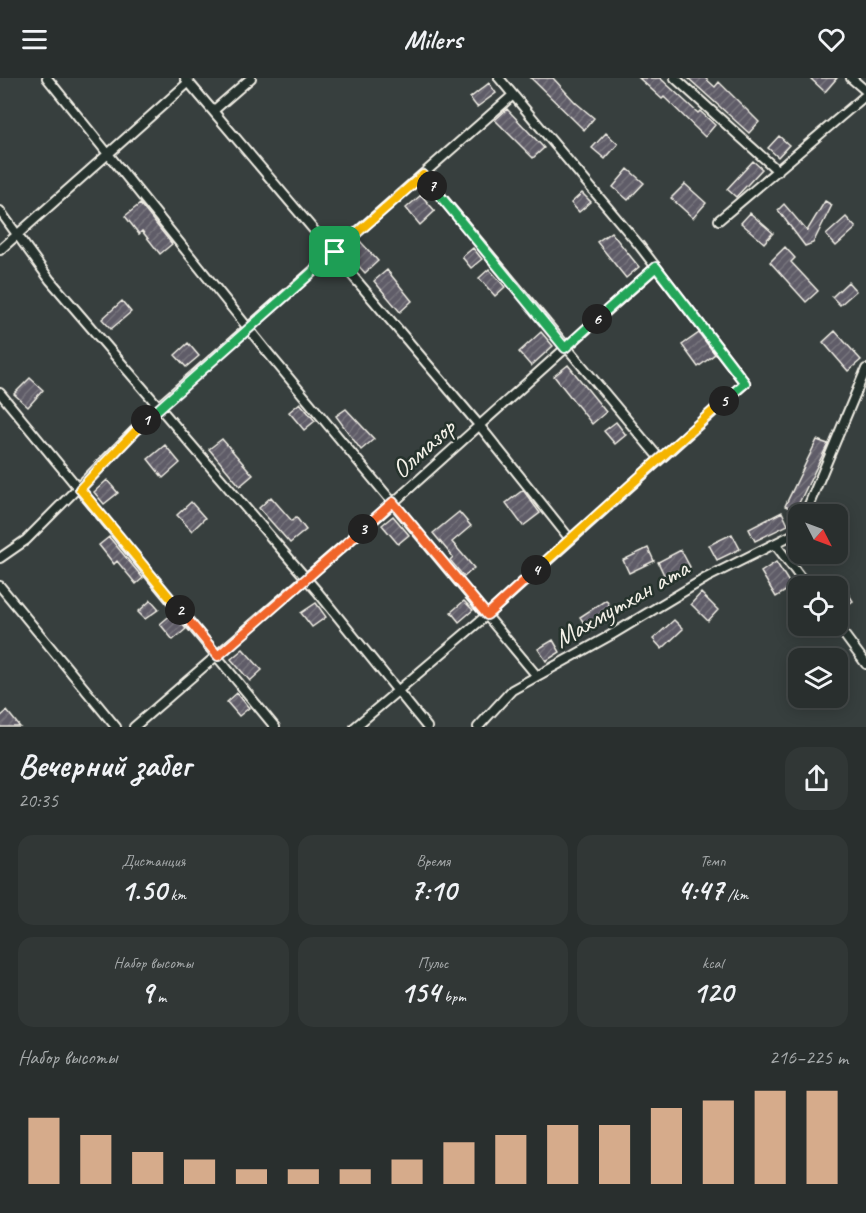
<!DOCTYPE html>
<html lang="ru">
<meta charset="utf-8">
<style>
:root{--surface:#292f2e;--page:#313736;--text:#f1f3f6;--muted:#a5a9aa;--line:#454a4a;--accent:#d6ab8b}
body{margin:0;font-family:Caveat,sans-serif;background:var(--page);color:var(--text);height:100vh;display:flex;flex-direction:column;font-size:22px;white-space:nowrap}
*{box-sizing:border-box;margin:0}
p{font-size:20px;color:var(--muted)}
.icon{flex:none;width:33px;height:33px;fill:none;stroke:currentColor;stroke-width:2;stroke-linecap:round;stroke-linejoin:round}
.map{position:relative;height:649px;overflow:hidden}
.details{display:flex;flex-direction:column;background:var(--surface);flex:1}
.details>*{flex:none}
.needle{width:39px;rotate:132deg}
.tools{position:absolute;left:788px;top:426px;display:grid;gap:12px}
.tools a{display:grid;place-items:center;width:60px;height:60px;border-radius:12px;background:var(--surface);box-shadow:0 3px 15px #0003,0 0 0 2px var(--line);font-size:30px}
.pin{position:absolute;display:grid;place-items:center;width:51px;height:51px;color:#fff;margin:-26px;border-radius:12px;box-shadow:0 3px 9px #0006}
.km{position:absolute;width:30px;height:30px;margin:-15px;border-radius:50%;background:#222;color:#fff;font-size:16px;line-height:30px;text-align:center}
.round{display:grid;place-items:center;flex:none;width:63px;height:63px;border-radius:18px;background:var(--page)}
.headline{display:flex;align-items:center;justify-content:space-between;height:102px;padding:0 18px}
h1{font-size:33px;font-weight:800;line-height:45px}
.metrics{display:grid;grid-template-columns:repeat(3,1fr);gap:9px;height:102px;padding:6px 18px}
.metrics div{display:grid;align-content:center;border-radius:15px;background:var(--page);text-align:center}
.metrics b{font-size:30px;font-weight:800}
.metrics small{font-size:16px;font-weight:400}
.metrics p{font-size:16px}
.chart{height:168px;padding:12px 18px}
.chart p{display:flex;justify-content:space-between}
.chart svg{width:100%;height:108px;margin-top:6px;stroke:var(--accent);stroke-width:6}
header{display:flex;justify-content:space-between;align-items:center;height:78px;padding:0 18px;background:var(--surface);font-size:27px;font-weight:800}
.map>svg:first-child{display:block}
.building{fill:url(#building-hatch);stroke:#f4f1e8;stroke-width:1.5}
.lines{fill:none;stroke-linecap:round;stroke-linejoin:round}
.minor-casing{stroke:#f4f1e8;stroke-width:12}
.minor{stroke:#26332d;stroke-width:8}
.split-1-casing{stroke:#fff;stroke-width:12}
.split-2-casing{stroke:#fff;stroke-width:12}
.split-3-casing{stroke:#fff;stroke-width:12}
.split-4-casing{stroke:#fff;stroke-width:12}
.split-5-casing{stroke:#fff;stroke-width:12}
.split-6-casing{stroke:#fff;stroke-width:12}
.split-7-casing{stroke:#fff;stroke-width:12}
.split-8-casing{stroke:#fff;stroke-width:12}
.split-1{stroke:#22a559;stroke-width:8}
.split-2{stroke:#f5b400;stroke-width:8}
.split-3{stroke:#f0652b;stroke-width:8}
.split-4{stroke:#f0652b;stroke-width:8}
.split-5{stroke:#f5b400;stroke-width:8}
.split-6{stroke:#22a559;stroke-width:8}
.split-7{stroke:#22a559;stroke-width:8}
.split-8{stroke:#f5b400;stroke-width:8}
.labels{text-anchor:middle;stroke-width:5;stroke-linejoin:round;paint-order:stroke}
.street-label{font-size:26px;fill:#f4f1e8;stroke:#26332d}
</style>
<header><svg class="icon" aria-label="menu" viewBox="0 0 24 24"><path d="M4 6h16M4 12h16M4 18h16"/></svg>Milers<svg class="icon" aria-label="heart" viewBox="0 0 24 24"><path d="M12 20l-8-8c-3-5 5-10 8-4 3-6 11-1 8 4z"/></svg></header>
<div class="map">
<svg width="866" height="649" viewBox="0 0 866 649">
<defs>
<pattern id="building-hatch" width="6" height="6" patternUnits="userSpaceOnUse" patternTransform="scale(1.5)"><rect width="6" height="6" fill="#5f5c67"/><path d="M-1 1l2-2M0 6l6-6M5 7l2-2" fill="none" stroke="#77747d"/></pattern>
</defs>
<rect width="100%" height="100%" fill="#373f3e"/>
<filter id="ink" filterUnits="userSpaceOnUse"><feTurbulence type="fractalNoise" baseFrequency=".0167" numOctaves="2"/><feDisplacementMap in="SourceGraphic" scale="12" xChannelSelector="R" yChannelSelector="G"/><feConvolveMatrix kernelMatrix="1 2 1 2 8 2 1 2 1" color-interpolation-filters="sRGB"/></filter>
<g filter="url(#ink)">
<!-- building -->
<path class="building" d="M531 0H553L575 24 594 40 584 52Z
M639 0H660L698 35 700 33 715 47 705 59 664 19 662 21Z
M688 0H705L715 9 719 4 759 44 749 55Z
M810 0H837L825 14Z
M489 5 496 15 477 29 470 20Z
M507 31 544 70 533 80 495 42Z
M606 55 618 66 605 81 592 70Z
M779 58 789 67 778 79 768 70Z
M753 83 762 91 736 119 727 111Z
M628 91 644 105 628 122 613 109Z
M685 106 706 125 693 140 671 120Z
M582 115 591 124 579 134 571 125Z
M421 117 435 133 420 147 406 130Z
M825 123 832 127 813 165 805 168 778 132 784 126 807 153Z
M140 126 172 166 160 176 142 153 139 156 125 138Z
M750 135 773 155 764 165 741 145Z
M846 139 856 150 836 168 826 157Z
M611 154 639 189 626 200 597 164Z
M360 163 378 183 365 195 347 175Z
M785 169 795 180 791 184 818 213 806 224 770 184Z
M473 170 482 181 471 190 462 179Z
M489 191 505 209 495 218 479 200Z
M387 192 412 223 400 234 374 203Z
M848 204 856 213 840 227 832 219Z
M122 223 131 234 111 251 102 241Z
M835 253 861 282 848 293 823 264Z
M541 254 553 268 531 288 519 274Z
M699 255 715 276 698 289 682 267Z
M188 265 199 278 186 289 175 277Z
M568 287 606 334 592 346 554 298Z
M30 300 43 312 28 329 14 316Z
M300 325 315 343 304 352 289 334Z
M346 331 374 361 361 372 336 338Z
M616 344 626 357 615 366 604 353Z
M222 361 253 397 240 408 209 371Z
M817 362 828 366 795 433 785 428Z
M165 367 180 385 163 400 148 381Z
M107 402 118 415 104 426 94 414Z
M523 412 540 435 523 448 506 425Z
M271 419 292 443 296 439 306 452 290 465 259 430Z
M191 424 205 440 192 453 177 437Z
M459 434 471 448 452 464 474 490 464 499 450 482 453 479 433 455Z
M782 434 788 447 755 463 749 451Z
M393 438 409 457 398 466 382 447Z
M732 456 740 471 717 482 709 467Z
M109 459 143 500 136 506 117 483 114 486 99 467Z
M648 470 654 483 629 495 623 482Z
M681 472 690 489 666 501 658 484Z
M776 484 792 509 776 519 761 494Z
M844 509 853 523 837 534V514Z
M701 515 718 532 708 543 691 526Z
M151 522 159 531 145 541 138 534Z
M606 522 615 536 589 553 580 539Z
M464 523 473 532 459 544 451 534Z
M316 525 326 539 312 549 301 535Z
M173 535 186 551 173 562 160 546Z
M674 542 683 551 662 571 653 561Z
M553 562 560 574 546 583 538 571Z
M243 571 262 592 250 603 231 581Z
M237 615 249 630 239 638 227 624Z
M7 633 20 649H0V639Z"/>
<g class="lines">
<!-- minor casing -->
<g class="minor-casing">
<path id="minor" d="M47 0 269 276 537 598
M185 0 479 347 570 461
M675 0 778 93
M851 0 866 13
M213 33 251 0
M423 97 659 380
M0 133 50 202 317 513 427 649
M719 142 866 17
M0 172 189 4
M0 315 275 649
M805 436 866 291
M775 466 807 508
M0 480 26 462 158 329 513 17
M0 508 116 649
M837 547 866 586
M134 649 393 425 656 189
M355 649 487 537 745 305 639 167 499 0
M478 649 512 612 611 557 706 500 798 454"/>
</g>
<!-- minor -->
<use href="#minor" class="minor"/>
</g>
</g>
<g class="lines" filter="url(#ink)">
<!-- split-1 casing -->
<g class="split-1-casing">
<path id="split-1" d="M146 342 335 174"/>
</g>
<!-- split-2 casing -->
<g class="split-2-casing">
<path id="split-2" d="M146 342 80 411 180 532"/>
</g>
<!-- split-3 casing -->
<g class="split-3-casing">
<path id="split-3" d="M180 532 218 578 363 451"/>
</g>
<!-- split-4 casing -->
<g class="split-4-casing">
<path id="split-4" d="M363 451 393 424 487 537 536 492"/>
</g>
<!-- split-5 casing -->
<g class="split-5-casing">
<path id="split-5" d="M536 492 724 323"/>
</g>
<!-- split-6 casing -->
<g class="split-6-casing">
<path id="split-6" d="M597 241 656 189 745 305 724 323"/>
</g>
<!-- split-7 casing -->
<g class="split-7-casing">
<path id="split-7" d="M432 108 565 270 597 241"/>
</g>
<!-- split-8 casing -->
<g class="split-8-casing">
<path id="split-8" d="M335 174 423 97 432 108"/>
</g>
<!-- split-1 -->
<use href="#split-1" class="split-1"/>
<!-- split-2 -->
<use href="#split-2" class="split-2"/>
<!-- split-3 -->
<use href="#split-3" class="split-3"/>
<!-- split-4 -->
<use href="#split-4" class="split-4"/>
<!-- split-5 -->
<use href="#split-5" class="split-5"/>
<!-- split-6 -->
<use href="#split-6" class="split-6"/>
<!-- split-7 -->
<use href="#split-7" class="split-7"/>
<!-- split-8 -->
<use href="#split-8" class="split-8"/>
</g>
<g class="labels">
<!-- street labels -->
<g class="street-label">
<text transform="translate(423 370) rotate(-42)" y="9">Олмазор</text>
<text transform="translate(621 525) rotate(-30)" y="9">Махмутхан ата</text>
</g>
</g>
</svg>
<div class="tools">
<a><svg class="needle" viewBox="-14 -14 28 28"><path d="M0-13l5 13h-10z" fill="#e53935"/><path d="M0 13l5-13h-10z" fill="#a5a9aa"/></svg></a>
<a><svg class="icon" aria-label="locate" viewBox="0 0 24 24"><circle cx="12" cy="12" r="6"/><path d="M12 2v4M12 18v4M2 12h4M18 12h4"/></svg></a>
<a><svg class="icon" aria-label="layers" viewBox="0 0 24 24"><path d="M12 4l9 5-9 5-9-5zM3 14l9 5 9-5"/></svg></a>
</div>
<div class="pin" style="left:335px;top:174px;background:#1e9e55"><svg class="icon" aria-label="arrive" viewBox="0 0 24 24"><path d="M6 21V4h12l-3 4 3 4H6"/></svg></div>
<b class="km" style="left:146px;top:342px">1</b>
<b class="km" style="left:180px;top:532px">2</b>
<b class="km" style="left:363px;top:451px">3</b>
<b class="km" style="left:536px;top:492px">4</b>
<b class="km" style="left:724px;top:323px">5</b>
<b class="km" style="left:597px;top:241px">6</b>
<b class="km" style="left:432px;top:108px">7</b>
</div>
<section class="details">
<div class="headline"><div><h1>Вечерний забег</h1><p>20:35</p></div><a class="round"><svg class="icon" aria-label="share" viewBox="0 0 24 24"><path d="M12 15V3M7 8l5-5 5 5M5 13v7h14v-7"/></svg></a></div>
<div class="metrics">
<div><p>Дистанция</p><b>1.50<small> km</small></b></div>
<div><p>Время</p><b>7:10</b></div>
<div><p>Темп</p><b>4:47<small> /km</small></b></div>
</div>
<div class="metrics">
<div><p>Набор высоты</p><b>9<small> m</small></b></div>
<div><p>Пульс</p><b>154<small> bpm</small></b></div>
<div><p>kcal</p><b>120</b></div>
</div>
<div class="chart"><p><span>Набор высоты</span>216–225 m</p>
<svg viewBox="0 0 160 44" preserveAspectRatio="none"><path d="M5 44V17M15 44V24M25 44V31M35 44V34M45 44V38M55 44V38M65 44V38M75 44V34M85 44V27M95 44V24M105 44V20M115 44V20M125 44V13M135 44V10M145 44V6M155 44V6"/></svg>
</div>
</section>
